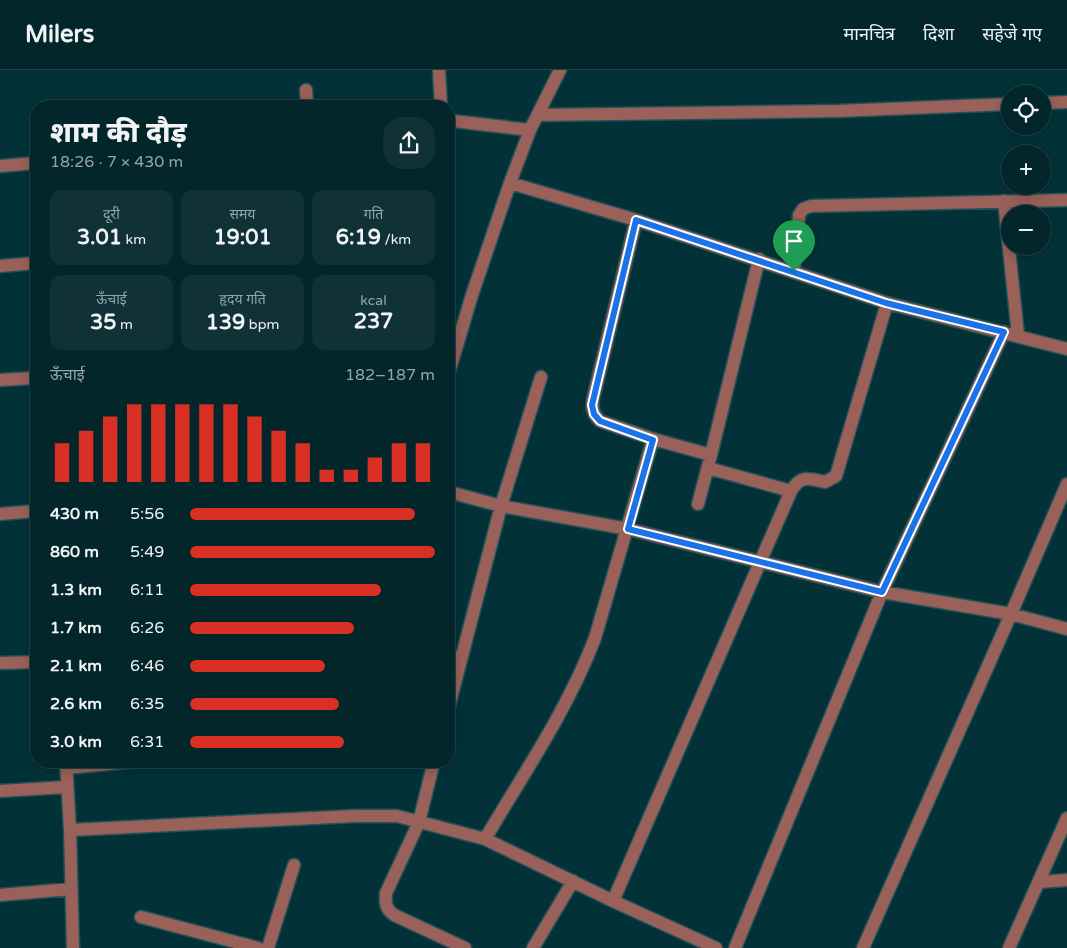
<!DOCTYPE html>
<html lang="hi">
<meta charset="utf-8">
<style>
:root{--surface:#02262a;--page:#103236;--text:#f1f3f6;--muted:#96a5a8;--line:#234347;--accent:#d93025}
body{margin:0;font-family:"Varela Round","Noto Sans Devanagari",sans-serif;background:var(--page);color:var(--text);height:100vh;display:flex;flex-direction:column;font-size:19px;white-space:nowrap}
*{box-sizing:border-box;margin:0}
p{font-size:16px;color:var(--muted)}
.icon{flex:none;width:28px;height:28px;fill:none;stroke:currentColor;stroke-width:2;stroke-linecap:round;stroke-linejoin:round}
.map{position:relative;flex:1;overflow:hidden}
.sheet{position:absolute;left:30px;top:30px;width:425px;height:668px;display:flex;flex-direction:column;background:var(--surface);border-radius:20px;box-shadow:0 2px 12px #0003,0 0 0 1px var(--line)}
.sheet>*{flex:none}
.controls{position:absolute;left:1001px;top:15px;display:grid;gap:10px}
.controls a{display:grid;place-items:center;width:50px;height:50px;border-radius:50%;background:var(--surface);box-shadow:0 2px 12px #0003,0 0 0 1px var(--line);font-size:25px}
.pin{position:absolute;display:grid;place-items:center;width:42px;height:42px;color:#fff;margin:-51px -21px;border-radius:50% 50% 50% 0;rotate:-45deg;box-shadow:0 0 5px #0007}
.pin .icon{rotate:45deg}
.round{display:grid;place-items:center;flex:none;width:52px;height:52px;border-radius:20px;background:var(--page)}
.overview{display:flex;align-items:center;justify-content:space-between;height:85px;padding:0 20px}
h1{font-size:28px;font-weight:800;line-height:38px}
.figures{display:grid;grid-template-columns:repeat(3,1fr);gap:8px;height:85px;padding:5px 20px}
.figures div{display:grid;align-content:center;border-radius:12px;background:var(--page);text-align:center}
.figures b{font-size:21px;font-weight:800}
.figures small{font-size:14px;font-weight:400}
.figures p{font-size:14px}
.chart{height:140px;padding:10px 20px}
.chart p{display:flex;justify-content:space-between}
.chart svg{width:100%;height:90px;margin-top:5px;stroke:var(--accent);stroke-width:6}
ul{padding:0 20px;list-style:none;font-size:16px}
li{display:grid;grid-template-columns:80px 60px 1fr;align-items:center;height:38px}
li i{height:12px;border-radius:6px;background:var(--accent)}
header{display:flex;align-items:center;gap:30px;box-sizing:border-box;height:70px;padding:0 25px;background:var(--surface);border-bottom:1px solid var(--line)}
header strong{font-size:24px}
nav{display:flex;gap:28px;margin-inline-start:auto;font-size:18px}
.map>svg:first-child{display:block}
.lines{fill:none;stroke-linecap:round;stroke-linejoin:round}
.street-casing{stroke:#245157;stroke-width:15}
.street{stroke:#996159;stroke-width:12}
.route-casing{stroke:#fff;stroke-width:10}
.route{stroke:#1a73e8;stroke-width:6}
</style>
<header>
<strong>Milers</strong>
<nav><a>मानचित्र</a><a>दिशा</a><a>सहेजे गए</a></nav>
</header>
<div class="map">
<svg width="1067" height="878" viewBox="0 0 1067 878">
<rect width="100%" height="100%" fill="#023238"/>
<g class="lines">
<!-- street casing -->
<g class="street-casing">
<path id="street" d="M439 0 441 36
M306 20 307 36
M1042 33 1067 32
M538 45 837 41 1010 34
M449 48 453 51 530 60
M0 96 36 93
M510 113 636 150 887 233 1067 279
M1004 131 1018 265
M636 150 594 325C591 336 592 343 600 351L653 369 711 385
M0 196 36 193
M794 201 799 145 803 139 811 136 1067 130
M449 302 472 225 510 113 530 60 560 0
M0 310 34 308
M708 398 791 421
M449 422 501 436 628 459 882 522 1011 544 1067 559
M698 434 711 385 759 189
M0 444 36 441
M449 586 461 589
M0 593 36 592
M449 636 501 436 541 307
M66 691 70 760 73 878
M434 691 419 752 386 823C385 834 386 839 394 845L465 878
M66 698 139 691
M0 721 67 717
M70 760 354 746H397L485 769 613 831 716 878
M485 769C524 703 568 639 595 568L653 369
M1039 812 1067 810
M0 825 71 819
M613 831 791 421C801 405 808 408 825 412L836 406 887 233
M141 847 258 878
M268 878 294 795
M533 878 573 811
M735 878 882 522 1004 262
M863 878 1011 544 1067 414
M1009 878 1067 748"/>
</g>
<!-- street -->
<use href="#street" class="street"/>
</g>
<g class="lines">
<!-- route casing -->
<g class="route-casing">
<path id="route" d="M636 150 886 233 1004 262 882 522 628 459 653 370 600 351 594 344 592 335Z"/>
</g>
<!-- route -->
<use href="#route" class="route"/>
</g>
</svg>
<div class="controls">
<a><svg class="icon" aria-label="locate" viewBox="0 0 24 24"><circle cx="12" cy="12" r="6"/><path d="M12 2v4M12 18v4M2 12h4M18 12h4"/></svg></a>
<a>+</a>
<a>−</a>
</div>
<div class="pin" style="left:794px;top:201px;background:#1e9e55"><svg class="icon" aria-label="arrive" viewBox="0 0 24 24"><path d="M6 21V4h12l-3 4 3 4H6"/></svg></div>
<section class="sheet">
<div class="overview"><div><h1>शाम की दौड़</h1><p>18:26 · 7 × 430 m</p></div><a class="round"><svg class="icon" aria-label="share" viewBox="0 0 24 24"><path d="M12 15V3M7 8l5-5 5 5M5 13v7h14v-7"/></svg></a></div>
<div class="figures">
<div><p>दूरी</p><b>3.01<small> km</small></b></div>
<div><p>समय</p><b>19:01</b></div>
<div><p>गति</p><b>6:19<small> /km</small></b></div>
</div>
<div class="figures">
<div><p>ऊँचाई</p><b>35<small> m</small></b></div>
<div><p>हृदय गति</p><b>139<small> bpm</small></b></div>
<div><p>kcal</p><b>237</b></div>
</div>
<div class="chart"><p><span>ऊँचाई</span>182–187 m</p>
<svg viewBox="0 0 160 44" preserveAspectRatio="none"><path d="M5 44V25M15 44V19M25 44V12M35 44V6M45 44V6M55 44V6M65 44V6M75 44V6M85 44V12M95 44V19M105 44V25M115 44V38M125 44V38M135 44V32M145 44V25M155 44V25"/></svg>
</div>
<ul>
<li><b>430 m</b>5:56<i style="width:92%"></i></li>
<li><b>860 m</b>5:49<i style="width:100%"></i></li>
<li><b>1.3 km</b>6:11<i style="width:78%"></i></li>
<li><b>1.7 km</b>6:26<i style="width:67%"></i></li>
<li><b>2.1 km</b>6:46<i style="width:55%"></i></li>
<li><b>2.6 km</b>6:35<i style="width:61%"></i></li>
<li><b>3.0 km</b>6:31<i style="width:63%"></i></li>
</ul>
</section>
</div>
